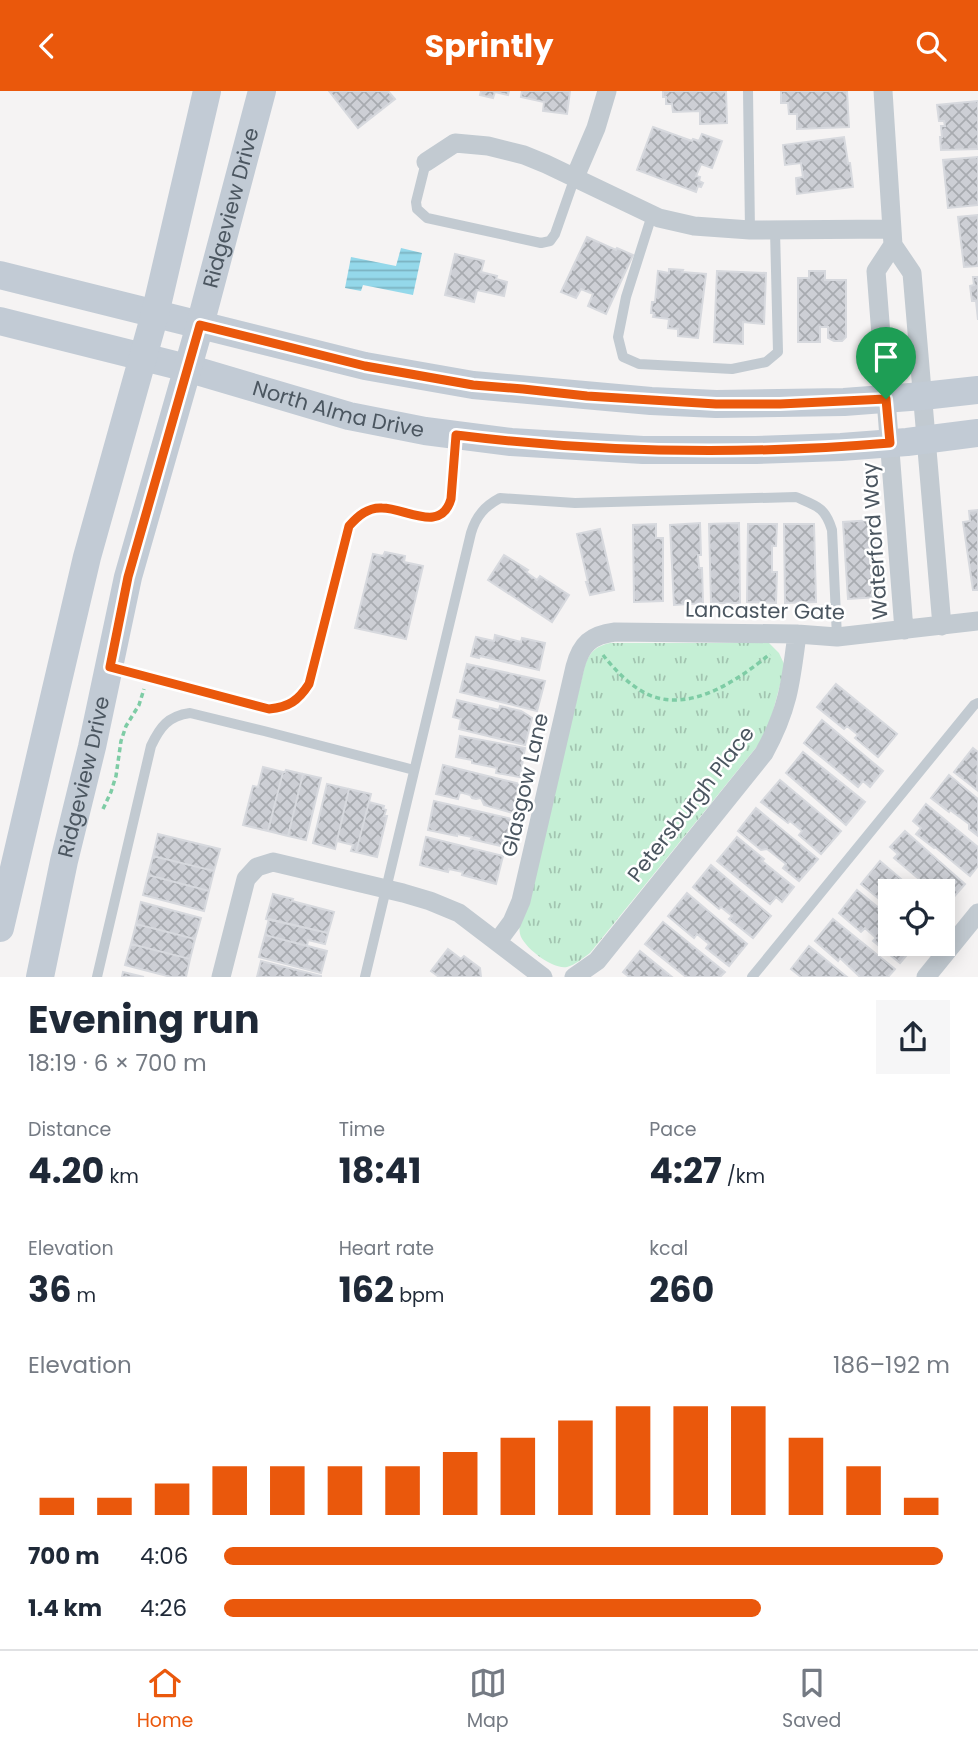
<!DOCTYPE html>
<meta charset="utf-8">
<style>
:root{--surface:#fff;--page:#f6f6f7;--text:#1f2937;--muted:#747a83;--line:#e0e1e3;--accent:#ea580c}
body{margin:0;font-family:Poppins,sans-serif;background:var(--page);color:var(--text);height:100vh;display:flex;flex-direction:column;font-size:26px;white-space:nowrap}
*{box-sizing:border-box;margin:0}
p{font-size:23px;color:var(--muted)}
.icon{flex:none;width:38px;height:38px;fill:none;stroke:currentColor;stroke-width:2;stroke-linecap:round;stroke-linejoin:round}
.map{position:relative;height:886px;overflow:hidden}
.drawer{display:flex;flex-direction:column;background:var(--surface);flex:1}
.drawer>*{flex:none}
.fabs{position:absolute;left:878px;top:788px;display:grid;gap:14px}
.fabs a{display:grid;place-items:center;width:77px;height:77px;border-radius:0px;background:var(--surface);box-shadow:0 4px 18px #0003;font-size:35px}
.pin{position:absolute;display:grid;place-items:center;width:60px;height:60px;color:#fff;margin:-72px -30px;border-radius:50% 50% 50% 0;rotate:-45deg;box-shadow:0 0 7px #0007}
.pin .icon{rotate:45deg}
.round{display:grid;place-items:center;flex:none;width:74px;height:74px;border-radius:0px;background:var(--page)}
.summary{display:flex;align-items:center;justify-content:space-between;height:119px;padding:0 28px}
h1{font-size:38px;font-weight:700;line-height:52px}
.stats{display:grid;grid-template-columns:repeat(3,1fr);gap:10px;height:119px;padding:7px 28px}
.stats div{display:grid;align-content:center}
.stats b{font-size:35px;font-weight:700}
.stats small{font-size:19px;font-weight:400}
.stats p{font-size:19px}
.chart{height:196px;padding:14px 28px}
.chart p{display:flex;justify-content:space-between}
.chart svg{width:100%;height:126px;margin-top:7px;stroke:var(--accent);stroke-width:6}
ul{padding:0 28px;list-style:none;font-size:23px}
li{display:grid;grid-template-columns:112px 84px 1fr;align-items:center;height:52px}
li i{height:18px;border-radius:9px;background:var(--accent)}
header{display:flex;justify-content:space-between;align-items:center;height:91px;padding:0 28px;background:var(--accent);color:#fff;font-size:32px;font-weight:700}
.dock{display:flex;justify-content:space-around;align-items:center;height:98px;border-top:2px solid var(--line);background:var(--surface);font-size:19px;color:var(--muted)}
.dock a{display:grid;justify-items:center;gap:4px}
.dock .current{color:var(--accent)}
.map>svg:first-child{display:block}
.park{fill:url(#park-tufts)}
.water{fill:url(#water-rules)}
.building{fill:url(#building-cross-hatch);stroke:#d7d9de;stroke-width:2}
.lines{fill:none;stroke-linecap:round;stroke-linejoin:round}
.path{stroke:#7ecca5;stroke-width:3.5;stroke-dasharray:5 3.5;stroke-linecap:butt}
.service{stroke:#c2cad1;stroke-width:10}
.minor{stroke:#c2cad1;stroke-width:19}
.secondary{stroke:#c2cbd5;stroke-width:28}
.route-casing{stroke:#fff;stroke-width:14}
.route{stroke:#ea580c;stroke-width:9}
.labels{text-anchor:middle;stroke-width:5;stroke-linejoin:round;paint-order:stroke}
.street-label{font-size:21px;fill:#4b5660;stroke:#fff}
</style>
<header><svg class="icon" aria-label="back" viewBox="0 0 24 24"><path d="M15 5l-7 7 7 7"/></svg>Sprintly<svg class="icon" aria-label="search" viewBox="0 0 24 24"><circle cx="10" cy="10" r="6"/><path d="M15 15l6 6"/></svg></header>
<div class="map">
<svg width="978" height="886" viewBox="0 0 978 886">
<defs>
<pattern id="park-tufts" width="24" height="20" patternUnits="userSpaceOnUse" patternTransform="scale(1.75)"><rect width="24" height="20" fill="#c5efd5"/><path d="M3 7l-1-3M5 7V3M7 7l1-3M15 17l-1-3M17 17v-4M19 17l1-3" fill="none" stroke="#a2c4b0"/></pattern>
<pattern id="water-rules" width="6" height="5" patternUnits="userSpaceOnUse" patternTransform="scale(1.75)"><rect width="6" height="5" fill="#94d8ea"/><path d="M0 2.5h6" fill="none" stroke="#7bb2c1"/></pattern>
<pattern id="building-cross-hatch" width="8" height="8" patternUnits="userSpaceOnUse" patternTransform="scale(1.75)"><rect width="8" height="8" fill="#cdcfd5"/><path d="M0 0l8 8M0 8l8-8" fill="none" stroke="#a8abb0"/></pattern>
</defs>
<rect width="100%" height="100%" fill="#f5f3f3"/>
<!-- park -->
<path class="park" d="M610 552H769L779 562 785 575 767 643 590 862C583 867 575 874 567 876 553 879 523 856 520 843 518 833 522 825 526 816L585 574C590 561 596 555 610 552Z"/>
<!-- water -->
<path class="water" d="M401 157 422 162 413 204 363 194 361 200 345 197 351 166 396 175Z"/>
<!-- building -->
<path class="building" d="M329 0H388L395 8 358 37Z
M481 0H509L508 4 495 1 493 7 480 4Z
M522 0H570L567 23 543 20 544 11 521 6Z
M663 0H726L727 32 700 33V20L673 21 672 13H666V6H663Z
M781 0H847L849 36 797 38V23H789L788 12H781Z
M978 10V58L941 59 940 46H942L941 35H945L944 30H939L937 14Z
M653 36 692 50 693 48 699 50 702 43 722 50 712 77 701 73 696 85 700 86 699 90 703 92 701 96 698 95 696 101 637 79Z
M844 46 848 72H850L853 96 797 103 796 87 803 86 801 72 785 74 783 54Z
M978 66V114L948 117 943 69Z
M978 124V175L964 176 958 126Z
M587 146 616 159 617 157 633 164 606 223 588 215 593 203 581 198 576 207 561 201Z
M455 163 484 170 481 181 497 185 496 188 507 191 504 205 477 199 474 211 445 204Z
M669 178 683 179 682 181 706 183 698 247 678 245V238L668 237 669 228 653 226 654 222H651L652 211H655L658 180 669 182Z
M717 180 766 182 764 233 743 231V253L714 251Z
M809 180H825V189H846V246L842 250H834L828 247V236H820V251H798V187H809Z
M973 186H978V229L976 210H972L970 195 974 194Z
M978 419V499H973L963 431 970 430 969 420Z
M873 429 878 506 848 508 843 431Z
M700 432 701 464H698L699 477H702L703 512 674 514 670 434Z
M739 432 740 512H711L709 433Z
M656 433V447H663V510L634 511 633 434Z
M748 433H777L776 455H772V481H777L776 512 747 511Z
M784 433H814L816 511 785 512Z
M600 438 614 499 590 504 586 491H588L577 443Z
M385 461 405 465 404 471 423 475 406 548 355 537 373 463 383 465Z
M504 464 528 479 526 481 537 489 540 485 569 504 552 531 488 489Z
M495 544 521 551 522 547 545 552 539 579 480 565 479 567 471 565 476 546 494 550Z
M467 573 545 590 537 620 460 601Z
M836 593 897 643 878 666 855 647 858 644 847 635 844 638 817 616Z
M457 609 499 619 500 615 521 620 532 627 525 654 459 638 461 628 453 626Z
M822 629 883 680 870 696 863 690 858 696 804 652Z
M460 645 525 657 520 686 496 682 497 677 472 672V669L456 666Z
M973 657 978 661 977 699 954 681Z
M803 661 865 711 846 734 786 682Z
M443 674 520 693 513 722 484 714 481 707 476 708 472 707 470 704 460 701 458 708 436 703Z
M263 676 283 681 268 740 243 734 253 695 258 696Z
M286 679 303 683 288 745 268 740 283 681H285Z
M303 683 321 687 306 749 288 745Z
M949 684 978 708V745L969 738V733L950 719 949 721 931 707Z
M780 689 841 740 821 763 799 744 802 740 790 730 788 732 761 711Z
M327 693 349 698 335 758 313 752Z
M349 698 371 703 356 761 351 760 353 754 337 750Z
M434 710 512 728 505 756 471 748 472 746 457 743V745L428 739Z
M369 711 384 715 383 718 386 719 384 725H387L377 766 356 761Z
M926 713 978 756V775L970 785 935 756 934 757 916 743 921 737 913 730Z
M756 717 818 768 799 790 783 777 786 773 767 758 761 759 738 740Z
M905 740 965 793 946 815 943 813V800H928L924 797 926 794 894 767 898 763 890 756Z
M158 743 220 758 214 780 153 765Z
M426 746 503 765 496 793 462 784 463 781 449 778 448 781 420 774Z
M737 746 764 768 762 770 794 796 782 811 776 806 770 813 717 770Z
M153 765 214 780 209 800 148 784Z
M880 770 915 800H891V812L880 804 878 807 861 793Z
M711 774 771 825 753 847 729 828 732 825 721 816 719 818 693 796Z
M148 784 209 800 204 820 143 804Z
M857 799 891 827V852H917L900 872 873 850 876 847 865 837 861 841 839 822Z
M687 802 747 853 729 875 706 857 709 853 697 843 694 847 668 825Z
M273 803 293 808 292 810 334 821 328 842 266 828Z
M141 811 201 827 195 848 136 833Z
M269 828 328 842 325 853 308 849 307 855 265 844Z
M833 828 895 878 888 886H860L840 867 838 870 815 850Z
M663 831 725 881 720 886H686L645 853Z
M136 833 195 848 190 868 131 853Z
M265 844 327 860 321 882 259 866Z
M131 853 190 868 186 886H171L125 874Z
M809 855 847 886H801L791 878Z
M448 858 461 868 464 865 480 877 481 886H439L431 880Z
M640 860 672 886H629L623 881Z
M261 870 321 885V886H257Z
M123 881 144 886H122Z"/>
<g class="lines">
<!-- path -->
<path class="path" d="M603 564C614 578 630 595 647 603 690 623 738 589 770 563
M103 718 111 701 116 685 121 650 126 635 139 614 144 598"/>
<!-- service -->
<path class="service" d="M748 0 750 139
M426 71 416 111 417 118 427 127 541 152 550 150 555 143 575 86
M652 124 626 206 618 246 623 266 639 273 732 278 766 271 778 261 775 139
M111 576 269 618C288 616 299 609 309 593L345 448C370 378 438 458 451 408L456 348
M97 886 151 655C160 636 168 625 190 622L264 640 414 679
M365 886 471 442C476 425 485 415 500 407L575 412 796 406C817 415 825 416 832 439L837 546
M752 886 974 614 978 612"/>
<!-- minor -->
<path class="minor" d="M883 0 893 154 912 182 942 535
M426 71 455 52 488 55 524 64 546 73 659 127 694 135 750 139 892 138
M575 86 596 37 607 0
M893 154 876 180 904 539
M498 850 512 831 521 810 575 576C581 553 591 544 615 541L797 543 837 546 978 530
M221 886 246 788 257 776 273 771 403 802 430 810 459 822 543 886
M574 886 597 870 764 662C788 619 791 591 797 543
M926 886 978 822"/>
<!-- secondary -->
<g class="secondary">
<path d="M0 184 365 275 473 294 651 310 716 313 844 311 923 305 978 299"/>
<path id="s1" d="M0 230 187 277 349 325 425 340 511 351 643 359H756L841 356 907 351 978 342"/>
<path d="M0 837 87 466 155 223 207 0"/>
<path id="s2" d="M40 886 64 770 92 656 128 486 200 234 262 0"/>
</g>
</g>
<g class="lines">
<!-- route casing -->
<g class="route-casing">
<path id="route" d="M200 234 365 275 473 294 523 298 587 305 716 313H780L886 308 890 352C745 364 601 362 456 344L451 408C441 443 406 417 382 417 368 416 358 425 349 435L309 593C298 610 289 616 269 618L110 576 128 486Z"/>
</g>
<!-- route -->
<use href="#route" class="route"/>
</g>
<g class="labels">
<!-- street labels -->
<g class="street-label">
<text dy="7" stroke="none"><textPath href="#s2" startOffset="793">Ridgeview Drive</textPath></text>
<text dy="7" stroke="none"><textPath href="#s1" startOffset="350">North Alma Drive</textPath></text>
<text transform="translate(875 450) rotate(-94)" y="7">Waterford Way</text>
<text transform="translate(765 520) rotate(1)" y="7">Lancaster Gate</text>
<text dy="7" stroke="none"><textPath href="#s2" startOffset="205">Ridgeview Drive</textPath></text>
<text transform="translate(525 694) rotate(-77)" y="7">Glasgow Lane</text>
<text transform="translate(691 713) rotate(-52)" y="7">Petersburgh Place</text>
</g>
</g>
</svg>
<div class="fabs">
<a><svg class="icon" aria-label="locate" viewBox="0 0 24 24"><circle cx="12" cy="12" r="6"/><path d="M12 2v4M12 18v4M2 12h4M18 12h4"/></svg></a>
</div>
<div class="pin" style="left:886px;top:308px;background:#1e9e55"><svg class="icon" aria-label="arrive" viewBox="0 0 24 24"><path d="M6 21V4h12l-3 4 3 4H6"/></svg></div>
</div>
<section class="drawer">
<div class="summary"><div><h1>Evening run</h1><p>18:19 · 6 × 700 m</p></div><a class="round"><svg class="icon" aria-label="share" viewBox="0 0 24 24"><path d="M12 15V3M7 8l5-5 5 5M5 13v7h14v-7"/></svg></a></div>
<div class="stats">
<div><p>Distance</p><b>4.20<small> km</small></b></div>
<div><p>Time</p><b>18:41</b></div>
<div><p>Pace</p><b>4:27<small> /km</small></b></div>
</div>
<div class="stats">
<div><p>Elevation</p><b>36<small> m</small></b></div>
<div><p>Heart rate</p><b>162<small> bpm</small></b></div>
<div><p>kcal</p><b>260</b></div>
</div>
<div class="chart"><p><span>Elevation</span>186–192 m</p>
<svg viewBox="0 0 160 44" preserveAspectRatio="none"><path d="M5 44V38M15 44V38M25 44V33M35 44V27M45 44V27M55 44V27M65 44V27M75 44V22M85 44V17M95 44V11M105 44V6M115 44V6M125 44V6M135 44V17M145 44V27M155 44V38"/></svg>
</div>
<ul>
<li><b>700 m</b>4:06<i style="width:99%"></i></li>
<li><b>1.4 km</b>4:26<i style="width:74%"></i></li>
</ul>
</section>
<nav class="dock">
<a class="current"><svg class="icon" aria-label="home" viewBox="0 0 24 24"><path d="M3 11l9-7 9 7M6 9v11h12V9"/></svg>Home</a>
<a><svg class="icon" aria-label="map" viewBox="0 0 24 24"><path d="M3 6l6-2 6 2 6-2v14l-6 2-6-2-6 2zM9 4v14M15 6v14"/></svg>Map</a>
<a><svg class="icon" aria-label="saved" viewBox="0 0 24 24"><path d="M7 4h10v16l-5-4-5 4z"/></svg>Saved</a>
</nav>
